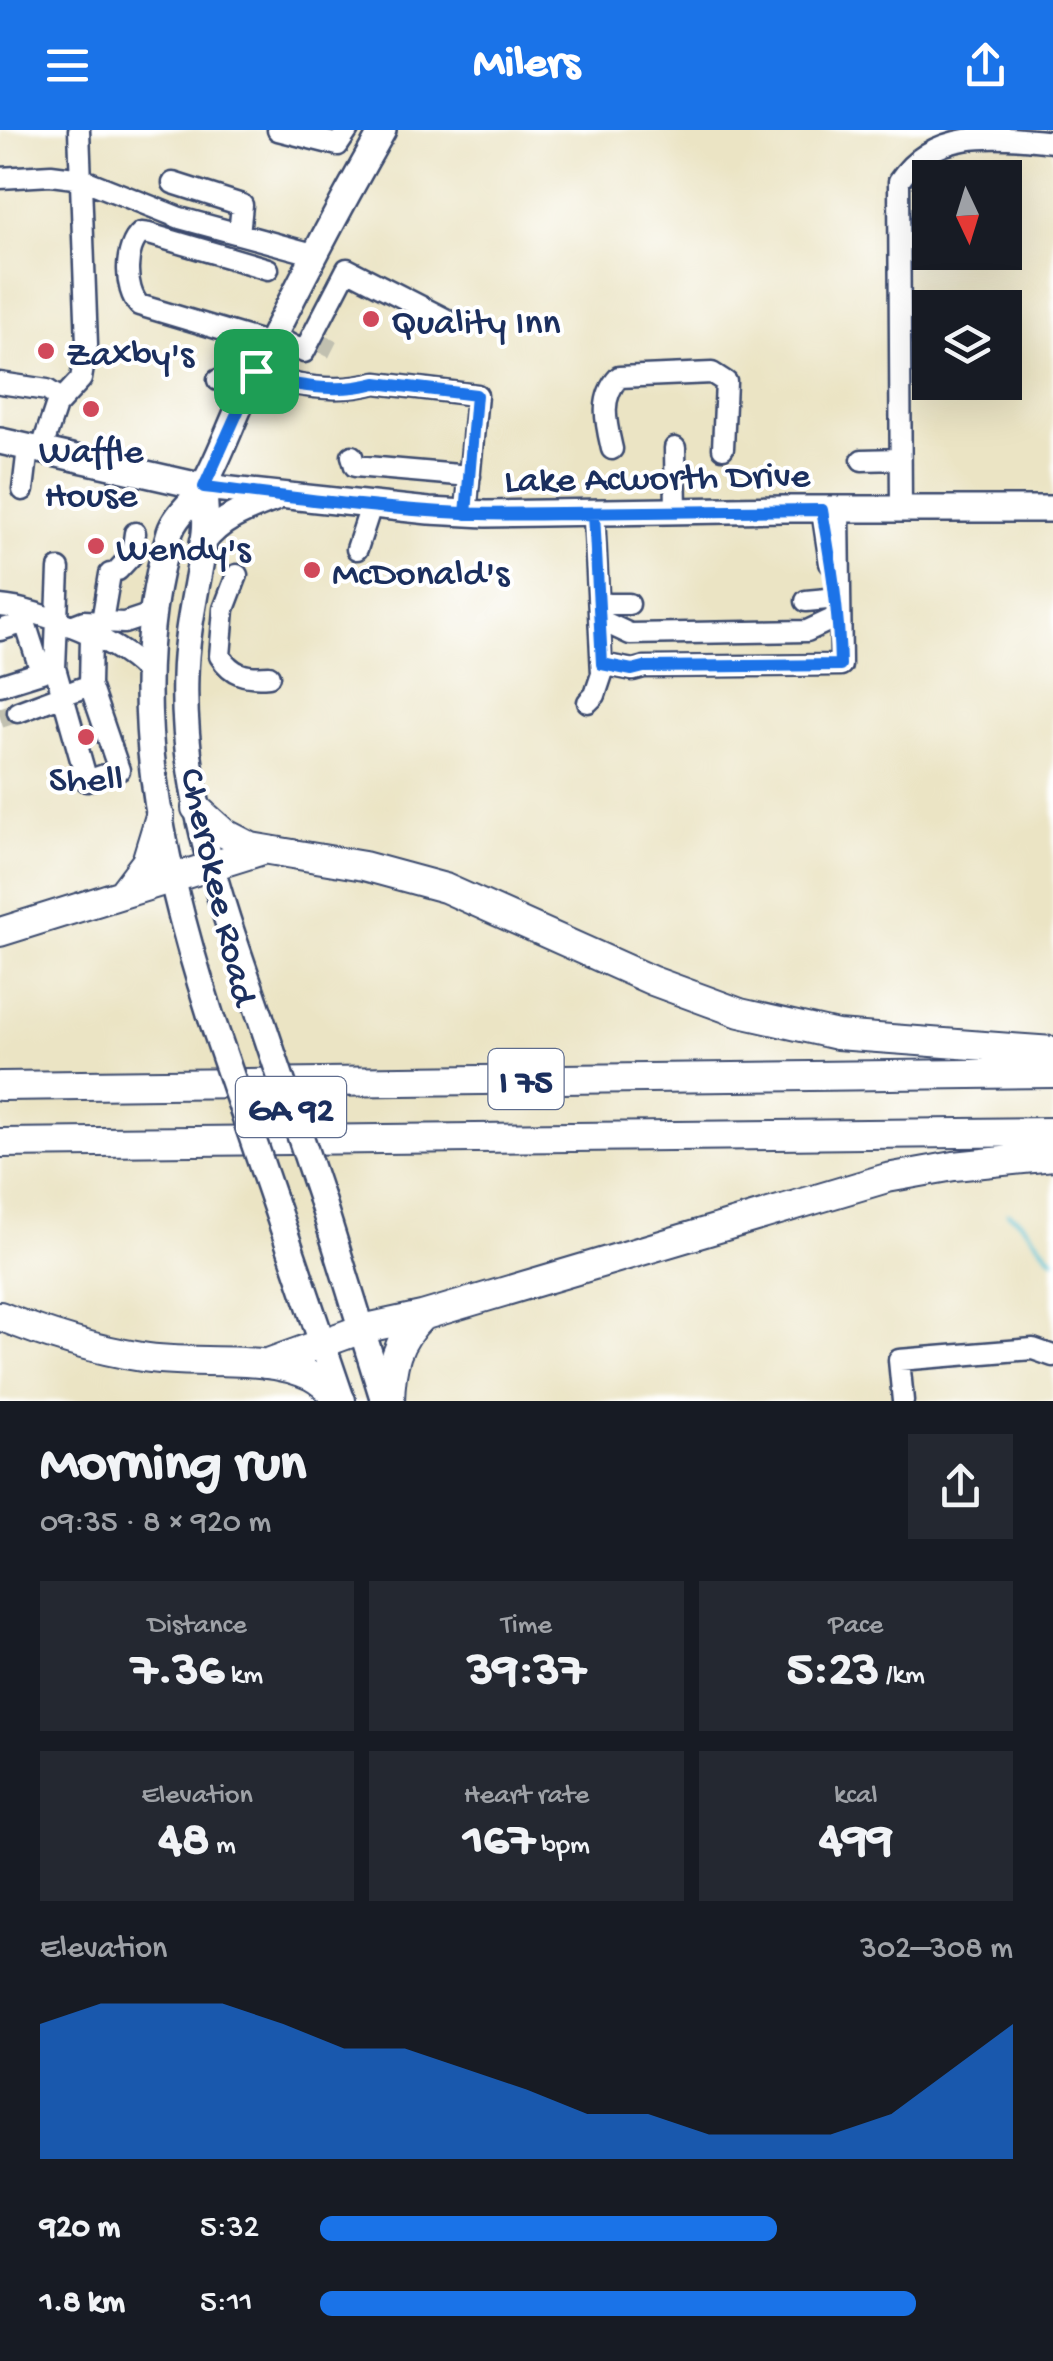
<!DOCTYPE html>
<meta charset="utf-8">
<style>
:root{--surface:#171b24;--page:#242831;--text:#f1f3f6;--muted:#9ea1a6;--accent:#1a73e8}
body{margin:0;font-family:"Gochi Hand",sans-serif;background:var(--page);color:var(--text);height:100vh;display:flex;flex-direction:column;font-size:38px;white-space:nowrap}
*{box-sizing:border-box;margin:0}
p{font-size:32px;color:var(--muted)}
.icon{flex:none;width:55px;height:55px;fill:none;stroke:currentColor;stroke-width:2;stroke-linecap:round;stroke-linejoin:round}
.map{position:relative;height:1271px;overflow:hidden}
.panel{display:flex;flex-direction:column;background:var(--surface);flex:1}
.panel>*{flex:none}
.needle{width:65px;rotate:176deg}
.buttons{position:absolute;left:912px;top:30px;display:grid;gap:20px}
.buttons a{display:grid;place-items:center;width:110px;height:110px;border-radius:0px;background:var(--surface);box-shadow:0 10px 40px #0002;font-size:50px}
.pin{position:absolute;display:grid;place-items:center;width:85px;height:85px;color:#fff;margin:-42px;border-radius:20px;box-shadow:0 5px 15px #0006}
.round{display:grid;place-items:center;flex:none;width:105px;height:105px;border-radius:0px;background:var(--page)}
.headline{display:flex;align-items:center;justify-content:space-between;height:170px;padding:0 40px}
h1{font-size:55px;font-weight:700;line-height:75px}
.stats{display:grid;grid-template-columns:repeat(3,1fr);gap:15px;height:170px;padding:10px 40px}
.stats div{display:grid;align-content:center;border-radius:0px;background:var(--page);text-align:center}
.stats b{font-size:50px;font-weight:700}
.stats small{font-size:28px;font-weight:400}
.stats p{font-size:28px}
.chart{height:280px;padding:20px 40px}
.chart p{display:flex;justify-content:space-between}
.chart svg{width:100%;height:180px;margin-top:10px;fill:var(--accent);opacity:.7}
ul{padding:0 40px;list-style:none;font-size:32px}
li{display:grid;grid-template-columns:160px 120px 1fr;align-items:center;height:75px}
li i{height:25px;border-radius:12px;background:var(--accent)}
header{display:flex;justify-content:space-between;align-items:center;height:130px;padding:0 40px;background:var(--accent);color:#fff;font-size:45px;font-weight:700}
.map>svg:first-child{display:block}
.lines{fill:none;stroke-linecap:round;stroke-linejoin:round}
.stream{stroke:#5dc5d9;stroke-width:4}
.minor-tunnel{stroke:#c1c0b0;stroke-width:20;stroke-dasharray:20 10;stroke-linecap:butt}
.minor-casing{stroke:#3a4a6d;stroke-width:25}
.major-casing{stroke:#3a4a6d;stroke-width:30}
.highway-casing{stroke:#3a4a6d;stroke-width:32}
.minor{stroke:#fff;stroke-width:20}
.major{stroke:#fff;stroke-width:25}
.highway{stroke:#fff;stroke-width:28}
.major-bridge-casing{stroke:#3a4a6d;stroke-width:30;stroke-linecap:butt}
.major-bridge{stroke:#fff;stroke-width:25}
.route-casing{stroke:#fff;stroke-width:20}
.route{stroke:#1a73e8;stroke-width:12}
.poi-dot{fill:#d1495b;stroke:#fff;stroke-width:4}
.labels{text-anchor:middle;stroke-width:8;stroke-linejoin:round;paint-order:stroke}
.shield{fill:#fff;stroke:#5f6d8e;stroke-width:2.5}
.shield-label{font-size:35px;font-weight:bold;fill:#1b2f5e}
.poi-label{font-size:38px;fill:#1b2f5e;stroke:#fff;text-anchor:start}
.street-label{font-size:38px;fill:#1b2f5e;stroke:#fff}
</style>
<header><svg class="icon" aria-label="menu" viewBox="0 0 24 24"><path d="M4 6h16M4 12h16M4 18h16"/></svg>Milers<svg class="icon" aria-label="share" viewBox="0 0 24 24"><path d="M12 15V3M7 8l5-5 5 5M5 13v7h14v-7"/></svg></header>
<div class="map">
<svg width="1053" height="1271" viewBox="0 0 1053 1271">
<rect width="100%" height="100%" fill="#fff"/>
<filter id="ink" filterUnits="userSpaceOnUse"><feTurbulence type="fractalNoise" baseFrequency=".01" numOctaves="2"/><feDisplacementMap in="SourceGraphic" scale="20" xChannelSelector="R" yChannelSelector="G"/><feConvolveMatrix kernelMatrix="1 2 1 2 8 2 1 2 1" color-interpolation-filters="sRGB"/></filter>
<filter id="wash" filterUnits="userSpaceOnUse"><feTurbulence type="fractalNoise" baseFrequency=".0048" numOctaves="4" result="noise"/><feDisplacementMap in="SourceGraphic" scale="40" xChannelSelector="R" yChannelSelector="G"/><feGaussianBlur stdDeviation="2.25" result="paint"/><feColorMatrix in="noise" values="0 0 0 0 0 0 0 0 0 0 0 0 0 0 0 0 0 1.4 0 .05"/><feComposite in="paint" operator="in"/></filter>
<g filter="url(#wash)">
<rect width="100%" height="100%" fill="#ebe4c4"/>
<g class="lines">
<!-- stream -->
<path class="stream" d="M1008 1083C1027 1092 1037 1114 1053 1129"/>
</g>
</g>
<g filter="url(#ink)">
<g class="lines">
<!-- minor-tunnel -->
<path class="minor-tunnel" d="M320 223 328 207
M0 588 18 582"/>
<!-- minor casing -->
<g class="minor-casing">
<path id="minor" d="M278 0 338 15 348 0
M0 48 51 45 82 49 180 88 313 124
M173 53 242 75 239 104
M268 139 149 104 141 103C124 117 124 159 139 175L270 214
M274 206 304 222 347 139 445 189
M256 241C290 258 339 263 376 253L477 265 466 383
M218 250 247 259
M0 253 47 260 61 269
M675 318 676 382
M612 319C606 293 599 268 619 247L712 243 726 252 723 318
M41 321 56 276 81 249 87 214 79 0
M352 326 355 336 470 346
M862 330 900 329
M23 360 28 318
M901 379 899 51C933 0 991 5 1053 12
M822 380 830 433
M357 419 371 376
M59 439 55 538 87 651 119 640 90 555 91 506
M118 440 132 425 135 403
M237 445 224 479 220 526C232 545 246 548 269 546
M806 471 838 468
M599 474H629
M0 476C39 479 127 513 149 546
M21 480 41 542
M600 490 630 504 807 501 839 486
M102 491 110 444
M71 496 84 491 124 493 154 483
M0 500 23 493
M602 534 633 540 644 537 841 535 839 380
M0 555 51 539
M588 572 595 565 602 544 594 384
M18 582 90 555
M903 1271 899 1230 1033 1219 1053 1226"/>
</g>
<!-- major casing -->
<g class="major-casing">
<path id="major" d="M0 311 204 357 429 381 486 384 785 379H1053
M204 357C204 372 207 388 205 403 199 451 186 497 185 546 181 665 222 776 260 886
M203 412C220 388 249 378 275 368
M211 887C162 734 121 562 170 402 176 383 196 371 205 353 222 322 233 288 249 256 291 169 335 84 383 0
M273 1068 342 1271
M321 1068 384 1271"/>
</g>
<!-- highway casing -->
<g class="highway-casing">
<path id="highway" d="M196 678 224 703 251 717 364 736 445 758 653 851 740 883 837 905 1053 921
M124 761 146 732 160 686
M0 802 263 720
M0 956 1053 943
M0 1013 1053 1002
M0 1186C46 1205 92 1219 142 1227 194 1236 264 1223 311 1246 323 1252 332 1262 341 1271
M265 1234 362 1199 422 1186 887 1048 954 1036 1053 1026
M390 1271C391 1235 396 1212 422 1186"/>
</g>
<!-- minor -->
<use href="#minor" class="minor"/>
<!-- major -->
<use href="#major" class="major"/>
<!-- highway -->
<use href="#highway" class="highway"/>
<!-- major-bridge casing -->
<g class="major-bridge-casing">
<path id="major-bridge" d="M260 886 321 1068
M211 887 273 1068"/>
</g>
<!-- major-bridge -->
<use href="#major-bridge" class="major-bridge"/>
</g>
</g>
<g class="lines" filter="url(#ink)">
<!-- route casing -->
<g class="route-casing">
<path id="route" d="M256 241 204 357C290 367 376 379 463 383 507 386 550 384 594 384L602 534 632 540 644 537 840 535C839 482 831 432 822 380L466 384 476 265 376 253C339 263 290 258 256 241"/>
</g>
<!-- route -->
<use href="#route" class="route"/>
</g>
<!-- markers -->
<g class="poi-dot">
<circle cx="371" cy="189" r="10"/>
<circle cx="46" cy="221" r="10"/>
<circle cx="91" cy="279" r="10"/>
<circle cx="96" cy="416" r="10"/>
<circle cx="312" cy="440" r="10"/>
<circle cx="86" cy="607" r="10"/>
</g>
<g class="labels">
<!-- shield labels -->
<g class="shield">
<rect x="488.5" y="919" width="75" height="60" rx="8"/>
<rect x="236" y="947" width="110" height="60" rx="8"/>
</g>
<g class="shield-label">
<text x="526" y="961">I 75</text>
<text x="291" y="989">GA 92</text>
</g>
<!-- poi labels -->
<g class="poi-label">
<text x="391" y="202">Quality Inn</text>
<text x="66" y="234">Zaxby's</text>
<text x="91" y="331" text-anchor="middle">Waffle<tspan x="91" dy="44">House</tspan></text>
<text x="116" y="429">Wendy's</text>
<text x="332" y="453">McDonald's</text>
<text x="86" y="659" text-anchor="middle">Shell</text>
</g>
<!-- street labels -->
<g class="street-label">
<text transform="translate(657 345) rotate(-1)" y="13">Lake Acworth Drive</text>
<text transform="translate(221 756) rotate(77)" y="13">Cherokee Road</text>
</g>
</g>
</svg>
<div class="buttons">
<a><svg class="needle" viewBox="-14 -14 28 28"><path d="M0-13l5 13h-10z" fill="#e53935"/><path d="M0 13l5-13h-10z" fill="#9ea1a6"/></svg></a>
<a><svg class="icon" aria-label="layers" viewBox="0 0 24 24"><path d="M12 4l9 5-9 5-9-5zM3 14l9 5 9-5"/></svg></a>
</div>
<div class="pin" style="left:256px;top:241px;background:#1e9e55"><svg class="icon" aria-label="arrive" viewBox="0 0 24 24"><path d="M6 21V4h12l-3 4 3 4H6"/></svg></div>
</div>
<section class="panel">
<div class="headline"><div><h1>Morning run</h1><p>09:35 · 8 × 920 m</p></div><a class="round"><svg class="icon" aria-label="share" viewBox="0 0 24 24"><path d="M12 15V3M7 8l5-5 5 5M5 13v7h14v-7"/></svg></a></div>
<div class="stats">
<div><p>Distance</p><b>7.36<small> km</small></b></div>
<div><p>Time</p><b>39:37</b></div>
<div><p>Pace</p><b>5:23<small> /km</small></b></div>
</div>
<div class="stats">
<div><p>Elevation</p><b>48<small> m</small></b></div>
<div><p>Heart rate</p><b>167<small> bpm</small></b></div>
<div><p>kcal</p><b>499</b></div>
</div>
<div class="chart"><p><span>Elevation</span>302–308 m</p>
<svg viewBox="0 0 160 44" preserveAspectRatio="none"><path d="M0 44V11L10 6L20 6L30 6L40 11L50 17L60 17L70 22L80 27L90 33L100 33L110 38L120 38L130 38L140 33L150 22L160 11V44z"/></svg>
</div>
<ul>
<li><b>920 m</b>5:32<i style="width:66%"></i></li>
<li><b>1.8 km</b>5:11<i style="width:86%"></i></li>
</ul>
</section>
